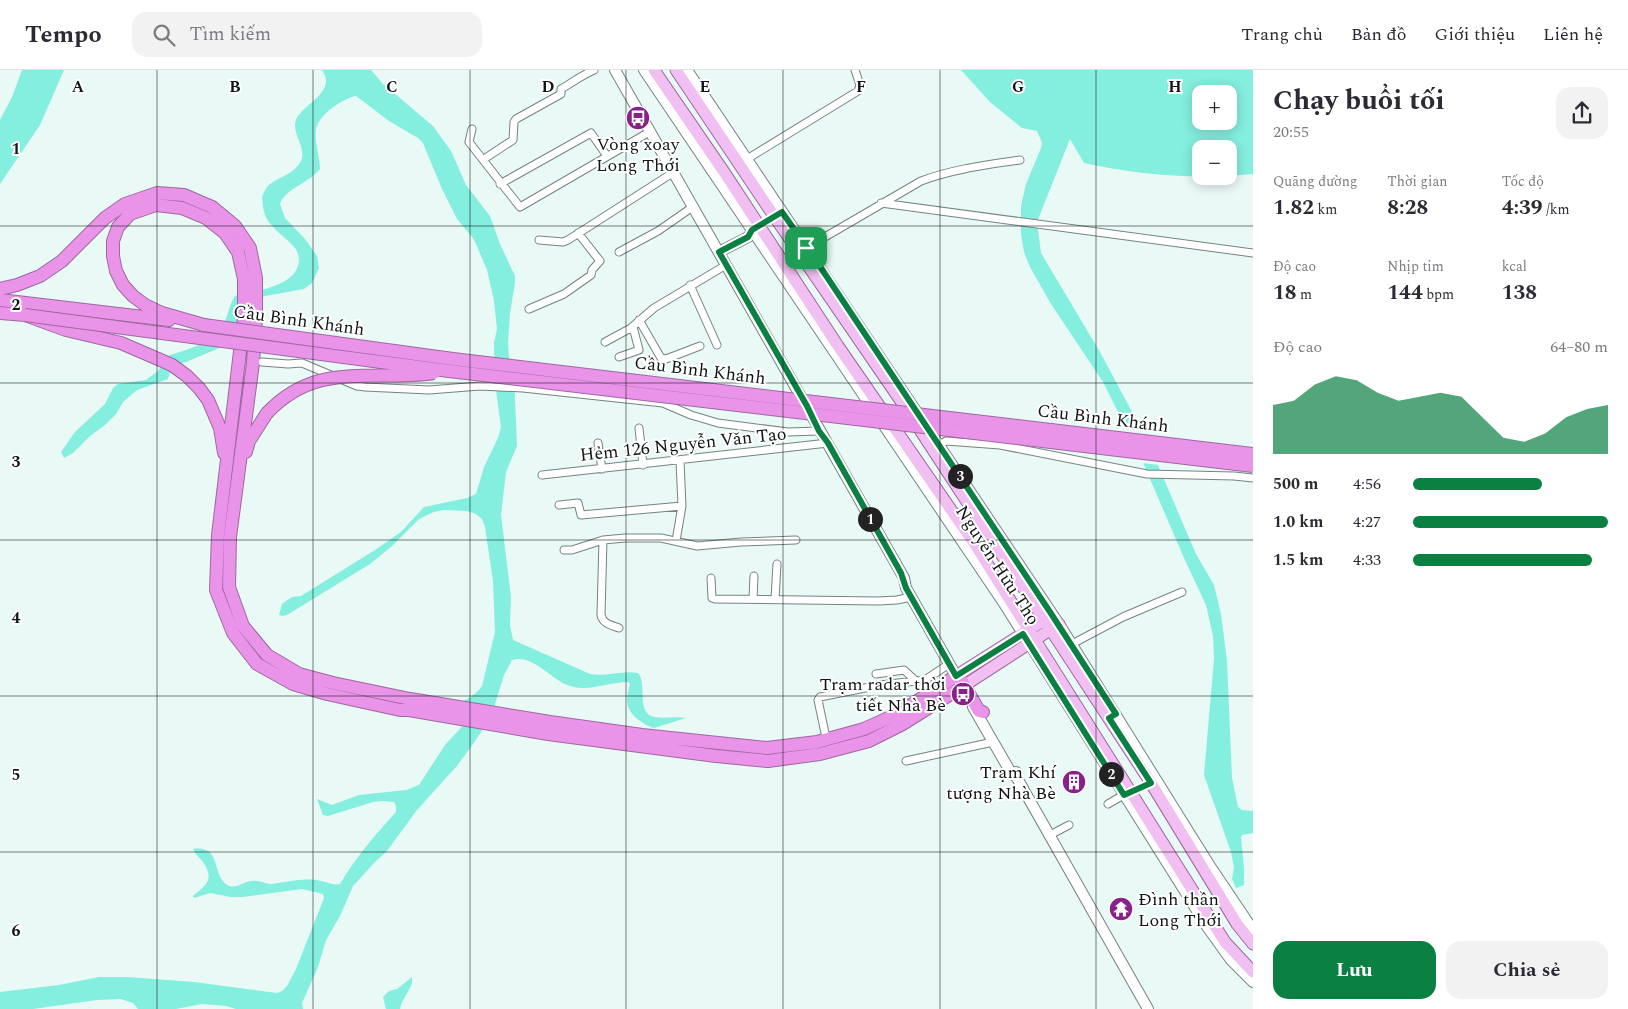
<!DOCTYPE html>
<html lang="vi">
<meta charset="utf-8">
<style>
:root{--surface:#fff;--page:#f2f2f3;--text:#2b2b33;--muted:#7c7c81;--line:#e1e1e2;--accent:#0b8043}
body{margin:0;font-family:Spectral,serif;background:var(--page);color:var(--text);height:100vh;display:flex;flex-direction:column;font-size:19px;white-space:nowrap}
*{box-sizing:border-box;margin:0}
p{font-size:16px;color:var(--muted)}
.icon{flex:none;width:28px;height:28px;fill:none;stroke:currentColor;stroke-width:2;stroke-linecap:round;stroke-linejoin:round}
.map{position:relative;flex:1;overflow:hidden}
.side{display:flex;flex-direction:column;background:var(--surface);width:375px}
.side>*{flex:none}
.tools{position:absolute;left:1192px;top:15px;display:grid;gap:10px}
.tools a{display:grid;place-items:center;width:45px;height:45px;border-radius:10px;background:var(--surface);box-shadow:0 2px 12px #0003;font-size:25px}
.pin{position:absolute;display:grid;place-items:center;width:42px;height:42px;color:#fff;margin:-21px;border-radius:10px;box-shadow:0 2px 8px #0006}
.km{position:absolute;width:25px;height:25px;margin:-12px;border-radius:50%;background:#222;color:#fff;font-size:14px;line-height:25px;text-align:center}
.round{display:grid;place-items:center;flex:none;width:52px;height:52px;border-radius:15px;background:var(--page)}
.headline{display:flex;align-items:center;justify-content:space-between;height:85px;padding:0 20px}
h1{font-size:28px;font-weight:700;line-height:38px}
.figures{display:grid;grid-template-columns:repeat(3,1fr);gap:8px;height:85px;padding:5px 20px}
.figures div{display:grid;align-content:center}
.figures b{font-size:21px;font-weight:700}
.figures small{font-size:14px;font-weight:400}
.figures p{font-size:14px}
.chart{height:140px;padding:10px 20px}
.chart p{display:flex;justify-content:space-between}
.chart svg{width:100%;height:90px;margin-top:5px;fill:var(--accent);opacity:.7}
.action{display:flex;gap:10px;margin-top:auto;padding:10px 20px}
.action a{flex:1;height:58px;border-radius:15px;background:var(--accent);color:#fff;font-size:20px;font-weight:700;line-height:58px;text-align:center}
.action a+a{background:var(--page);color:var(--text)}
ul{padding:0 20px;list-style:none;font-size:16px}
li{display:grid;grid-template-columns:80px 60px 1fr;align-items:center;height:38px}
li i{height:12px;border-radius:6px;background:var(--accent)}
header{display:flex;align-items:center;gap:30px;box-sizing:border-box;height:70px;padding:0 25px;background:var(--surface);border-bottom:1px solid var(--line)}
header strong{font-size:24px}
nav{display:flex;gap:28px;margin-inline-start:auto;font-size:18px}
.search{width:350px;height:45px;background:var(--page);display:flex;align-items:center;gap:12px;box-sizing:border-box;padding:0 18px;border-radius:15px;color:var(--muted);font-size:19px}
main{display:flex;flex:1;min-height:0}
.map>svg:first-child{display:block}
.water{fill:#84eedf;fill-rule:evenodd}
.pier{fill:#e9f9f6}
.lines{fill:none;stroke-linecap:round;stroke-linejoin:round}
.minor-casing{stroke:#758481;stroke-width:9}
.secondary-casing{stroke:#758481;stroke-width:12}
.primary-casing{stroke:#9e689f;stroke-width:13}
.motorway-casing{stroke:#9e689f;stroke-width:14}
.minor{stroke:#fff;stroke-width:7}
.secondary{stroke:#fff;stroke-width:10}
.primary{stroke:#f2bff2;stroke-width:11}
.motorway{stroke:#ea94e9;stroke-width:12}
.motorway-bridge-casing{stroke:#9e689f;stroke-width:14;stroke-linecap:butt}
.motorway-bridge{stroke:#ea94e9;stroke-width:12}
.route-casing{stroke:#fff;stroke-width:10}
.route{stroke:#0b8043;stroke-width:6}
.grid{fill:none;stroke:#101615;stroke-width:1;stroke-opacity:0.55}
.labels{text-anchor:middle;stroke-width:4;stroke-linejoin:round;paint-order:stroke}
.poi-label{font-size:18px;fill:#101615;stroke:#fff;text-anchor:end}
.street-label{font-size:18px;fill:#101615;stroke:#fff}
.grid-label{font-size:16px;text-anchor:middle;font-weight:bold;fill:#101615;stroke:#fff;stroke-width:4;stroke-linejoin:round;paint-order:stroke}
</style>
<header>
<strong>Tempo</strong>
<div class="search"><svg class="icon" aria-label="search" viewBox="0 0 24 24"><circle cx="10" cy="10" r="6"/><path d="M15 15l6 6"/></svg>Tìm kiếm</div>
<nav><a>Trang chủ</a><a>Bản đồ</a><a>Giới thiệu</a><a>Liên hệ</a></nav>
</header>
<main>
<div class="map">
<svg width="1253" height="939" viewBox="0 0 1253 939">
<rect width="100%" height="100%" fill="#e9f9f6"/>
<!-- water -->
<path class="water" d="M22 0H64L40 55 0 114V50L12 27Z
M322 0H371L382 13 433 56 451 81 466 115 490 146 500 174 515 206V213L510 243 508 273 509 287 514 307 517 376 506 402 501 445 511 527 510 555 513 570 590 604C606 607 622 600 638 603 648 614 635 644 655 647 664 649 676 646 686 648L654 658C642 654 627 644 627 630 627 624 629 619 630 614L628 612C608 612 587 623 567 615 550 608 532 584 512 590L504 605 491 647 471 677 456 697 417 740 387 781 376 791 353 816 340 846 326 870 318 897 302 933 303 939H236L226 936 202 934 176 939H138L133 933 121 929 97 930 33 939H0V922L59 915 99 907H127L194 912 277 923 282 921 287 916 296 899 324 828 323 824 302 819 242 827H231L210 823 194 828 193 826C206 815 215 810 203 792 200 788 195 784 193 779 222 775 211 804 227 815 236 820 244 811 252 811 259 810 265 814 271 814 288 812 304 807 321 811 328 812 333 816 340 814 356 787 375 765 396 742V736L394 732 382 731 373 732 328 746 323 745 317 729 332 735 359 725 406 720 419 715 445 675 471 647 449 637C462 632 473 628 482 616L495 562 493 511 485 457 482 449 476 444 467 441 444 440 434 442 419 449 391 477 370 494 287 545 282 546 279 545 282 534 292 527 301 526 375 480 401 462 424 437 467 428 476 424 484 397 498 368 501 357 495 313 494 273 497 259 494 231 487 200 476 174 473 168 457 149 442 119 423 73 418 68 389 51 356 26C343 28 317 46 316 60 314 73 320 86 320 99 309 113 286 118 280 134L285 148 305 169 317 186 319 198 312 213 304 219 265 226 254 230 224 276 174 297 170 302 168 309 137 320 123 332 116 344 105 355 90 366 73 383 64 388 61 382 75 362 105 334 113 318 118 314 146 310 158 301 166 288 170 285C193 278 215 272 226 249 229 241 230 233 235 226 254 221 297 217 299 191 299 186 298 181 294 177 286 167 273 160 267 149 263 143 263 134 262 127 264 122 266 117 270 114 281 106 294 104 301 91 307 78 291 63 296 50 302 34 338 22 322 0Z
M961 0H1253V104L1229 106V79H1201V106H1224C1177 108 1130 103 1084 93L1070 69 1037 152 1041 183 1100 282 1131 340 1151 379 1196 484 1214 515 1221 544 1227 591 1232 708 1238 737 1242 740 1253 741V763L1242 765 1241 767 1244 798V815L1236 818 1232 809 1234 797 1231 782 1204 705 1214 589 1213 566 1206 535 1184 488 1141 388 1103 312 1051 234 1030 197 1024 182 1021 164V136L1026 114 1041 78 1042 73 1037 61 1022 58 990 32ZM1201 24H1229V51H1201Z
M412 907C414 918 402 927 400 939H386L383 927 389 921 397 919Z"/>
<!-- pier -->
<path class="pier" d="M1123 358 1145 361 1161 395 1140 393Z"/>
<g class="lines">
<!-- minor casing -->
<g class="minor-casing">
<path id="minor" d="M472 59 469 72 520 137 651 61
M487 87 513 70 514 52 516 49 561 24V19C573 12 582 5 594 0
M747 89 858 21 860 15 855 0
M500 114 591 63 607 86
M881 133 1253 183
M539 170 563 172 568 170 674 102
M806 178 921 111C953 99 986 95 1020 90
M619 182 658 161 694 136
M690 215 717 275
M529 239 564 224 591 205 592 200 600 191 578 163
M639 250 661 288 666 289 700 276
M605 272 631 258 654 238 726 195
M619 287 639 280 633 257
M262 292 288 294 302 293 357 316 365 317 429 320 480 316 523 318 663 333 691 345 718 353 788 362 819 361
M639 358 643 395
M598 373 602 399
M939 375 946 371 1000 375 1147 404 1234 406 1253 408
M542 405 828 373
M559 435 578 433 581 445 682 436
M603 470 601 545C603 554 611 555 619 558
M676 471 682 436 680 391
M564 480H572L603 470 625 468H661L697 476 741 472 796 470
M711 508 712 528 715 529 879 531 897 530 911 527
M753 529 754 506
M775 529 777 494
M1072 574 1123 547 1182 522
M876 604 904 600 915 610
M825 663 818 630 820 627 880 615 925 610 949 594
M906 691 993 672
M1108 734 1127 723
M1050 765 1069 755"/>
</g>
<!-- secondary casing -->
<g class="secondary-casing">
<path id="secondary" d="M615 0 904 508 906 518 959 611
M644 0 1005 535 1208 858 1231 890 1253 912
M687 0 1059 554 1208 793 1253 860
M719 182 748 167 755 158
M973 637 1010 701 1017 708
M1016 702 1017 708 1148 939"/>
</g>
<!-- primary casing -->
<g class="primary-casing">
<path id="primary" d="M654 0 724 102 838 276 976 476 1225 872 1253 902
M676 0 774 146 903 334 1151 713 1237 854 1253 874
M956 606 1052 545
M962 617 1059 554"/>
</g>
<!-- motorway casing -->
<g class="motorway-casing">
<path id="motorway" d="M0 219 17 215 40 206 62 191 105 148 125 134 157 123 184 125 212 137 235 156 250 178 256 208V248L253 293 230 467 229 517 243 556 267 585 299 604 333 613 410 629 550 652 642 665 767 678 817 672 864 659 897 644 956 606 960 608 979 641 983 642
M0 230 169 250
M0 243 25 245 66 260 121 273 172 295 187 306 199 318 208 330 220 358 224 383
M204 255 162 243 145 235 133 226 123 215 116 201 113 186V171L118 157 130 144 156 135 182 138 206 148 225 163 238 182 244 209V248L218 465 216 520 233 563 257 594 293 614 327 624 400 640H409L548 664 716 686 768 691 820 684 869 671 901 655 962 617
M246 382 249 371 267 343"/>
</g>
<!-- minor -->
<use href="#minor" class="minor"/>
<!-- secondary -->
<use href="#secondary" class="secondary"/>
<!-- primary -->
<use href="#primary" class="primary"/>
<!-- motorway -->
<use href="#motorway" class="motorway"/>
<!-- motorway-bridge casing -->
<g class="motorway-bridge-casing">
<path id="motorway-bridge" d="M25 245 449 301 1253 396
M204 255 453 289 1253 384
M267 343C317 290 371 312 434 303"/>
</g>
<!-- motorway-bridge -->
<use href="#motorway-bridge" class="motorway-bridge"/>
</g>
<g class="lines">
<!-- route casing -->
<g class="route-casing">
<path id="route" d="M782 142 813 186 1050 542 1116 644 1109 648 1151 713 1124 725 1023 564 956 606 906 518 901 503 828 373 819 361 807 336 719 182 748 167 752 160Z"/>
</g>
<!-- route -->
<use href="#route" class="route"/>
</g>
<!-- grid -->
<path class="grid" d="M157 0V939M313 0V939M470 0V939M626 0V939M783 0V939M940 0V939M1096 0V939M0 156H1253M0 313H1253M0 470H1253M0 626H1253M0 782H1253"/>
<!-- icons -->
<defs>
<g id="bus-disc" transform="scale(1.25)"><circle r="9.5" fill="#882289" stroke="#fff"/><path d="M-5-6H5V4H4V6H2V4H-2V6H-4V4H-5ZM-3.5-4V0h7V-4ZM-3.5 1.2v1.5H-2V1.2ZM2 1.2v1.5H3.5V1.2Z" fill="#fff"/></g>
<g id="building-disc" transform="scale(1.25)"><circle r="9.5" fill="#882289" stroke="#fff"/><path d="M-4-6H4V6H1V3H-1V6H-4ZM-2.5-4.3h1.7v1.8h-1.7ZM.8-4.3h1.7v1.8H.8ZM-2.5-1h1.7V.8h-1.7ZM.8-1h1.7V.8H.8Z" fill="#fff"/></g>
<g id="temple-disc" transform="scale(1.25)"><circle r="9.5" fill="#882289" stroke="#fff"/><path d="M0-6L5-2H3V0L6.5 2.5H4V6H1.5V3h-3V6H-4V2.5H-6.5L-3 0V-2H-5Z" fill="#fff"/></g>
</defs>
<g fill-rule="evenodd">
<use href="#bus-disc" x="638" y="48"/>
<use href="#bus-disc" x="963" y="624"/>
<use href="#building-disc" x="1074" y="712"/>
<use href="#temple-disc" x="1121" y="839"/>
</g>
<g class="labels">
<!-- poi labels -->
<g class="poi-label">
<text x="638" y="80" text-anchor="middle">Vòng xoay<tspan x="638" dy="21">Long Thới</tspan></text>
<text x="946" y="620">Trạm radar thời<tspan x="946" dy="21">tiết Nhà Bè</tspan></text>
<text x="1056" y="708">Trạm Khí<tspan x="1056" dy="21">tượng Nhà Bè</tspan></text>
<text x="1138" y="835" text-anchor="start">Đình thần<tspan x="1138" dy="21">Long Thới</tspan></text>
</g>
<!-- street labels -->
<g class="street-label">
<text transform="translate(299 250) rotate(8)" y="6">Cầu Bình Khánh</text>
<text transform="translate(700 300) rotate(7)" y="6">Cầu Bình Khánh</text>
<text transform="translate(1103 348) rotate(7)" y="6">Cầu Bình Khánh</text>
<text transform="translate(683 374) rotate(-6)" y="6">Hẻm 126 Nguyễn Văn Tạo</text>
<text transform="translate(998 495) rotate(57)" y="6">Nguyễn Hữu Thọ</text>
</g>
</g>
<g class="grid-label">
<text x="78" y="22">A</text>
<text x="235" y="22">B</text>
<text x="392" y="22">C</text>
<text x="548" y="22">D</text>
<text x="705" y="22">E</text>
<text x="861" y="22">F</text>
<text x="1018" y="22">G</text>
<text x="1175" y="22">H</text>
<text x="16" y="84">1</text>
<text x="16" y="240">2</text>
<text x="16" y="397">3</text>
<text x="16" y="553">4</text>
<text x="16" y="710">5</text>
<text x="16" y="866">6</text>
</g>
</svg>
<div class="tools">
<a>+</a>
<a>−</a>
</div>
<div class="pin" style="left:806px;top:178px;background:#1e9e55"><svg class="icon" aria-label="arrive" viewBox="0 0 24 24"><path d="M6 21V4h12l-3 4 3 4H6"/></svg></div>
<b class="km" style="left:870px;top:449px">1</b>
<b class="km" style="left:1111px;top:704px">2</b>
<b class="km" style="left:960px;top:406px">3</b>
</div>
<section class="side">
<div class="headline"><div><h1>Chạy buổi tối</h1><p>20:55</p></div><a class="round"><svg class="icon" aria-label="share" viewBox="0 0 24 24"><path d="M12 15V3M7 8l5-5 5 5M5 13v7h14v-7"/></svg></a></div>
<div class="figures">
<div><p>Quãng đường</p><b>1.82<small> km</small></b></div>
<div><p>Thời gian</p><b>8:28</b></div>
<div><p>Tốc độ</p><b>4:39<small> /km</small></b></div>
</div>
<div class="figures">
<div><p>Độ cao</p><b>18<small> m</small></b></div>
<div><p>Nhịp tim</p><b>144<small> bpm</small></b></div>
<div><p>kcal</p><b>138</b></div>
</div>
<div class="chart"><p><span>Độ cao</span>64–80 m</p>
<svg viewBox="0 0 160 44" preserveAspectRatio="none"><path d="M0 44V20L10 18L20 10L30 6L40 8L50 14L60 18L70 16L80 14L90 16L100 26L110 36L120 38L130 34L140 26L150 22L160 20V44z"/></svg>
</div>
<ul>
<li><b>500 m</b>4:56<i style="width:66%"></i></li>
<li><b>1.0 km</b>4:27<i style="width:100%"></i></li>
<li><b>1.5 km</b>4:33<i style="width:92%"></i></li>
</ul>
<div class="action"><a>Lưu</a><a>Chia sẻ</a></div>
</section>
</main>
